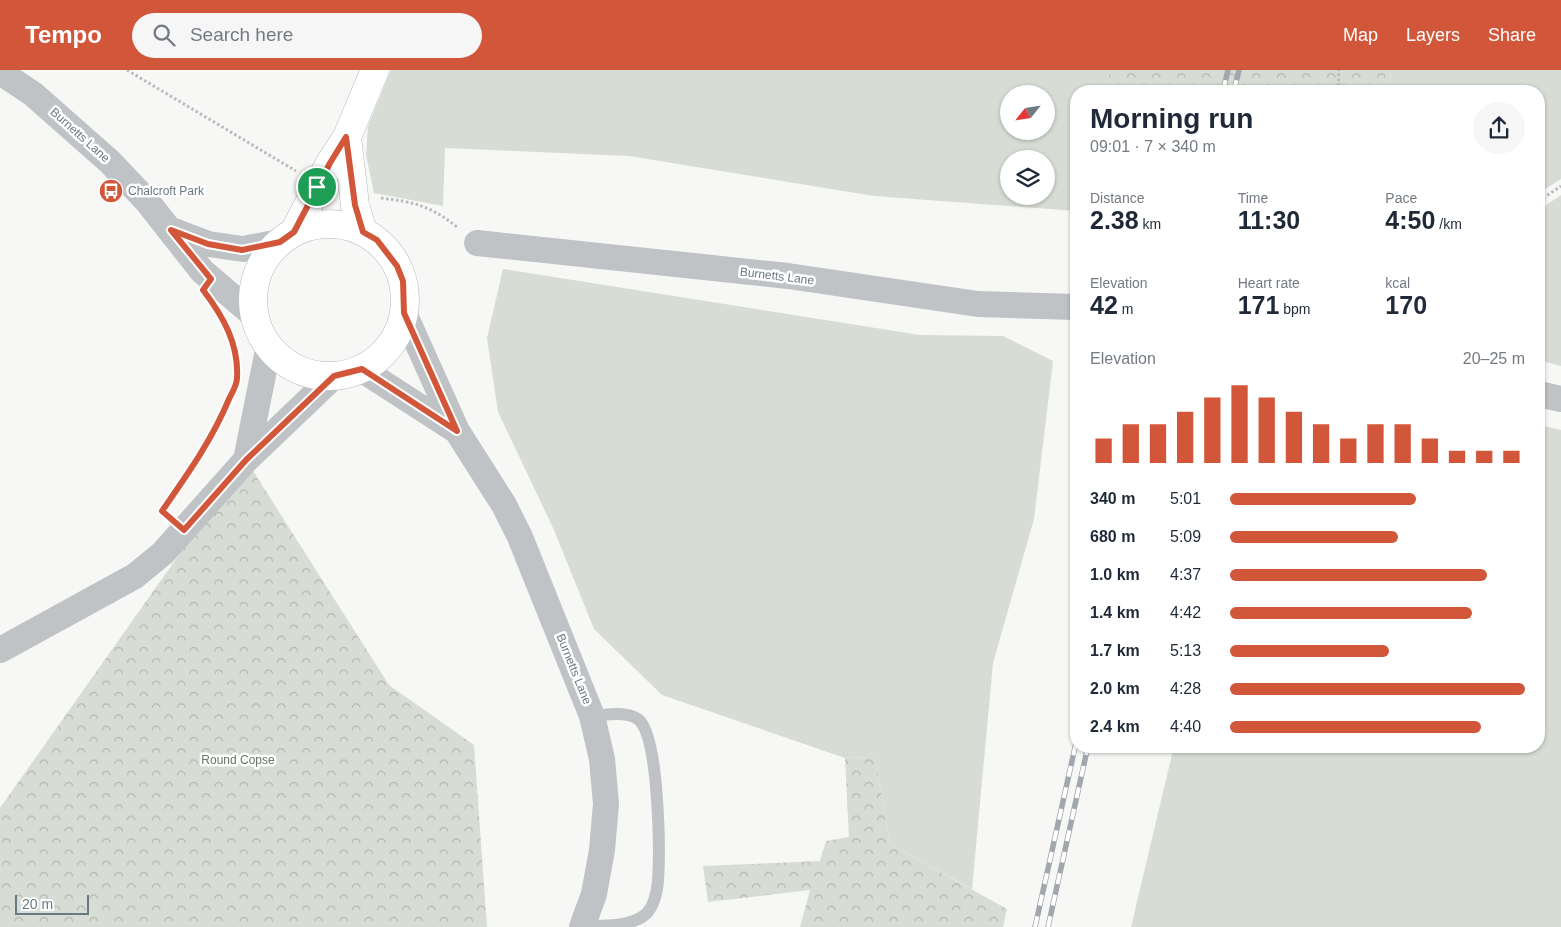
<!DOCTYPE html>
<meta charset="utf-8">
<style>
:root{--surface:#fff;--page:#f6f6f7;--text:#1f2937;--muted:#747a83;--accent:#d2573a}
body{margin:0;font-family:Arial,sans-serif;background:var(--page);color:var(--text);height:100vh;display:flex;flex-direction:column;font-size:19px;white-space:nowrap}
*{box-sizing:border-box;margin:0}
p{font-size:16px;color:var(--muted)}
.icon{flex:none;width:28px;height:28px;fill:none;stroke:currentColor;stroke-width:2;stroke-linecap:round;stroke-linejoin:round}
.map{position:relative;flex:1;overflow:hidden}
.sheet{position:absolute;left:1070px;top:15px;width:475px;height:668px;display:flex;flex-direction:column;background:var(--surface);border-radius:20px;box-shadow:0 1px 4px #0004}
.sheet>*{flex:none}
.needle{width:32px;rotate:240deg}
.controls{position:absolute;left:1000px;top:15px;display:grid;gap:10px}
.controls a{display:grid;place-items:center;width:55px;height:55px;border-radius:50%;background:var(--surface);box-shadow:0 1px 4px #0004;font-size:25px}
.scale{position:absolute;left:15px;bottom:12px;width:74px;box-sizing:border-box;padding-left:5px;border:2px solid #697983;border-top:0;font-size:14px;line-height:18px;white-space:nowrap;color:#697983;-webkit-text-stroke:4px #fff;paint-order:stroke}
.pin{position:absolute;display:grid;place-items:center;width:42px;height:42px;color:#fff;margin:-21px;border:2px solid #fff;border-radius:50%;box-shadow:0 1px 5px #0007}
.round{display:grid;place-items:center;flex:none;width:52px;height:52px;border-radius:26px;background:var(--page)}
.summary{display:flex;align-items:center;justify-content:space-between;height:85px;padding:0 20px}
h1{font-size:28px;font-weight:600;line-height:38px}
.figures{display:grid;grid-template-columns:repeat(3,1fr);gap:8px;height:85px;padding:5px 20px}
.figures div{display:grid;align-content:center}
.figures b{font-size:25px;font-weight:600}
.figures small{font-size:14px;font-weight:400}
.figures p{font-size:14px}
.chart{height:140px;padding:10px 20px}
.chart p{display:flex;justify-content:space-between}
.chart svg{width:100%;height:90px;margin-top:5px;stroke:var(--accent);stroke-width:6}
ul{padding:0 20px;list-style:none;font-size:16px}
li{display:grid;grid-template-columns:80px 60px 1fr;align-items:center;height:38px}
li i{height:12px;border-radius:6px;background:var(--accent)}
header{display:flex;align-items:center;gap:30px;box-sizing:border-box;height:70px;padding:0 25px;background:var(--accent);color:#fff}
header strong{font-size:24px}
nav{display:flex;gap:28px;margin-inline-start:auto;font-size:18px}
.search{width:350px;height:45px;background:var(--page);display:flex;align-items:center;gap:12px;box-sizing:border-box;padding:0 18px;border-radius:28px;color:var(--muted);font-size:19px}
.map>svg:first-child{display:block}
.green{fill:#d7dcd4;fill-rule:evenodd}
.forest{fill:url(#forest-crowns)}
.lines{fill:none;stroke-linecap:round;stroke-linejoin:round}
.secondary-casing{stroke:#b1b7bb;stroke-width:29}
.path{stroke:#b9bcbe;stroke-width:3;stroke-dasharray:2.5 2.5;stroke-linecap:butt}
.lane{stroke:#bfc3c6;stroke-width:12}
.street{stroke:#bfc3c6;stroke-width:26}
.secondary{stroke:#fff;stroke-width:28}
.rail-casing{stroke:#a1a7ac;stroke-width:5.5}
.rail{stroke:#fff;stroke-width:4;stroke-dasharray:11;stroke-linecap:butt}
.route-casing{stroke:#fff;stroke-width:10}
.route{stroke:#d2573a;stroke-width:6}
.labels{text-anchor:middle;stroke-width:5;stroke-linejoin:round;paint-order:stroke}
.street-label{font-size:12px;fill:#697983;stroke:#fff}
.poi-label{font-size:12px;fill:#697983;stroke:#fff;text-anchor:start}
.park-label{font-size:12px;fill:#677664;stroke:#fff}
</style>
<header>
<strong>Tempo</strong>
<div class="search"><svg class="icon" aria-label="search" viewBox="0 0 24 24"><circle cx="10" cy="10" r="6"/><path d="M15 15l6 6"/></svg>Search here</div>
<nav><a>Map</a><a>Layers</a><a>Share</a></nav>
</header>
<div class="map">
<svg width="1561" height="857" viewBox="0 0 1561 857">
<defs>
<pattern id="forest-crowns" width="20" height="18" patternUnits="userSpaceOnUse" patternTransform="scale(1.25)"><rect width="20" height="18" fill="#d7dcd4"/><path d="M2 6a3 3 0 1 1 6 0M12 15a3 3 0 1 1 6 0" fill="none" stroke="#b2b7b1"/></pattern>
</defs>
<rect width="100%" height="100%" fill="#f7f7f5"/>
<!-- green -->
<path class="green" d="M391 0H1110L1105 21H1076V141L874 126 629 86 445 78 443 136 374 123 366 85 368 56ZM1009 24H1046V61H1009ZM1009 89H1046V126H1009Z
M1391 0H1561V109L1539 123V21H1386Z
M1561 125V296L1539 290V140Z
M503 199 920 265 1003 266 1053 291 1034 449 993 593 972 819 890 774 875 687 845 688 662 625 594 559 554 460 498 342 487 268Z
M1539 355 1561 360V857H1131L1174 676H1539Z"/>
<!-- forest -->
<path class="forest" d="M1110 0H1391L1386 21H1105Z
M246 390 389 615 474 675 487 857H0V738Z
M875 687 890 774 1007 839 1003 857H800L810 820 708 832 703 796 820 791 826 771 849 767 845 688Z"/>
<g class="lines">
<!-- secondary casing -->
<g class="secondary-casing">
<path id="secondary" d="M347 67 355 135 363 162
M253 230a76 76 0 1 1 152 0a76 76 0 1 1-152 0Z
M294 162 330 93 347 67 375 0"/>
</g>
<!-- path -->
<path class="path" d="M127 0 296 101
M1338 21 1339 0
M381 128C414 132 431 136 457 157
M1539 131 1561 116
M227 257 236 282 237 297
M166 444 162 441 198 391 231 325"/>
<!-- lane -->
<path class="lane" d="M583 856C603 856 633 857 647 843 654 835 657 822 658 811 660 781 659 672 640 651 630 640 606 645 592 646"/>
<!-- street -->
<path class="street" d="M0 2 33 24 110 92 146 130 202 201 256 247
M171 160 208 174 243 179 280 172
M477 173 788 206 978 234 1076 237
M404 243 457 361 504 435 520 467 592 646 602 689 606 734 602 780 594 824 582 857
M361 299 457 361
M1539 324 1561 329
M246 390 269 275
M0 580 135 506 163 483 246 390 334 306"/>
<!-- secondary -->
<use href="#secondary" class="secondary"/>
<!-- rail casing -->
<g class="rail-casing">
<path id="rail" d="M1223 21 1228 0
M1234 21 1239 0
M1035 857 1076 673
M1048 857 1088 676"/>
</g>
<!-- rail -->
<use href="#rail" class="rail"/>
</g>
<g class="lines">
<!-- route casing -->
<g class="route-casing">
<path id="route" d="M346 67 355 135 363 162 377 170 397 196 403 211 404 243 457 361 362 299 334 306 246 390 184 460 162 441C187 405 212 370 229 329 232 323 237 315 237 308 239 274 223 246 203 220L211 209 171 160 208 174 242 180 280 172 294 162 330 93Z"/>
</g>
<!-- route -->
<use href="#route" class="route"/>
</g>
<!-- icons -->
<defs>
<g id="bus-disc" transform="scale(1.25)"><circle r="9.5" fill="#d2573a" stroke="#fff"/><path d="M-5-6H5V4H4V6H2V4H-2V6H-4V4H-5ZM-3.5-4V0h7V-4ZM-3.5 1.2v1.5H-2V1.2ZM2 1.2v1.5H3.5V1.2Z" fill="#fff"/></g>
</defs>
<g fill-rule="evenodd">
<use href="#bus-disc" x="111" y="121"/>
</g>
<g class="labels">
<!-- street labels -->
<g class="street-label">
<text transform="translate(80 65) rotate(42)" y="4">Burnetts Lane</text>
<text transform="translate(777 206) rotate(7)" y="4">Burnetts Lane</text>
<text transform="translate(574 599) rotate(68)" y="4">Burnetts Lane</text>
</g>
<!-- poi labels -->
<g class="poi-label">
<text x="128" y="125">Chalcroft Park</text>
</g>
<!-- park labels -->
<g class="park-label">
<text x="238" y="694">Round Copse</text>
</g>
</g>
</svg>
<div class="controls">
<a><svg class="needle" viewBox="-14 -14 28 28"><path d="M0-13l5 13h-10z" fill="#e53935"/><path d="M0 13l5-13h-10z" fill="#747a83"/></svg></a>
<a><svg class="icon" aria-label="layers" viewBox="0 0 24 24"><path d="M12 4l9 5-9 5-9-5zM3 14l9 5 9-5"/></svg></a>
</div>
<div class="scale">20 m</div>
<div class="pin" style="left:317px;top:117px;background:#1e9e55"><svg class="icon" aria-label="arrive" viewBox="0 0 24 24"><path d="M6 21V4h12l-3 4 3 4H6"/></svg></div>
<section class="sheet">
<div class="summary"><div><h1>Morning run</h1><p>09:01 · 7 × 340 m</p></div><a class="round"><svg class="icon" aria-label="share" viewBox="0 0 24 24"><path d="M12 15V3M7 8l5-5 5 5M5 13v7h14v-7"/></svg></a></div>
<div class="figures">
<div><p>Distance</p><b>2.38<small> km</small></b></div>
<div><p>Time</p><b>11:30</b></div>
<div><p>Pace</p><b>4:50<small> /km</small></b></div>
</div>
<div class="figures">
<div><p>Elevation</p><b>42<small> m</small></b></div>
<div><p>Heart rate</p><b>171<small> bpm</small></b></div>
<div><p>kcal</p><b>170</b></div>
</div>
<div class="chart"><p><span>Elevation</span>20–25 m</p>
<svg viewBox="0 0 160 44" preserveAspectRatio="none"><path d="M5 44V32M15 44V25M25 44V25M35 44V19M45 44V12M55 44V6M65 44V12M75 44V19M85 44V25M95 44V32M105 44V25M115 44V25M125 44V32M135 44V38M145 44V38M155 44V38"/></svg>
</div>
<ul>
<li><b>340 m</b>5:01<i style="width:63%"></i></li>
<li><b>680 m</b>5:09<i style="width:57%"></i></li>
<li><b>1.0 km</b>4:37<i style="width:87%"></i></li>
<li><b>1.4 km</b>4:42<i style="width:82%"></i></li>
<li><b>1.7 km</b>5:13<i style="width:54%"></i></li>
<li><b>2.0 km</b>4:28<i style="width:100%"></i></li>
<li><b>2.4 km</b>4:40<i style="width:85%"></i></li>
</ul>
</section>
</div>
